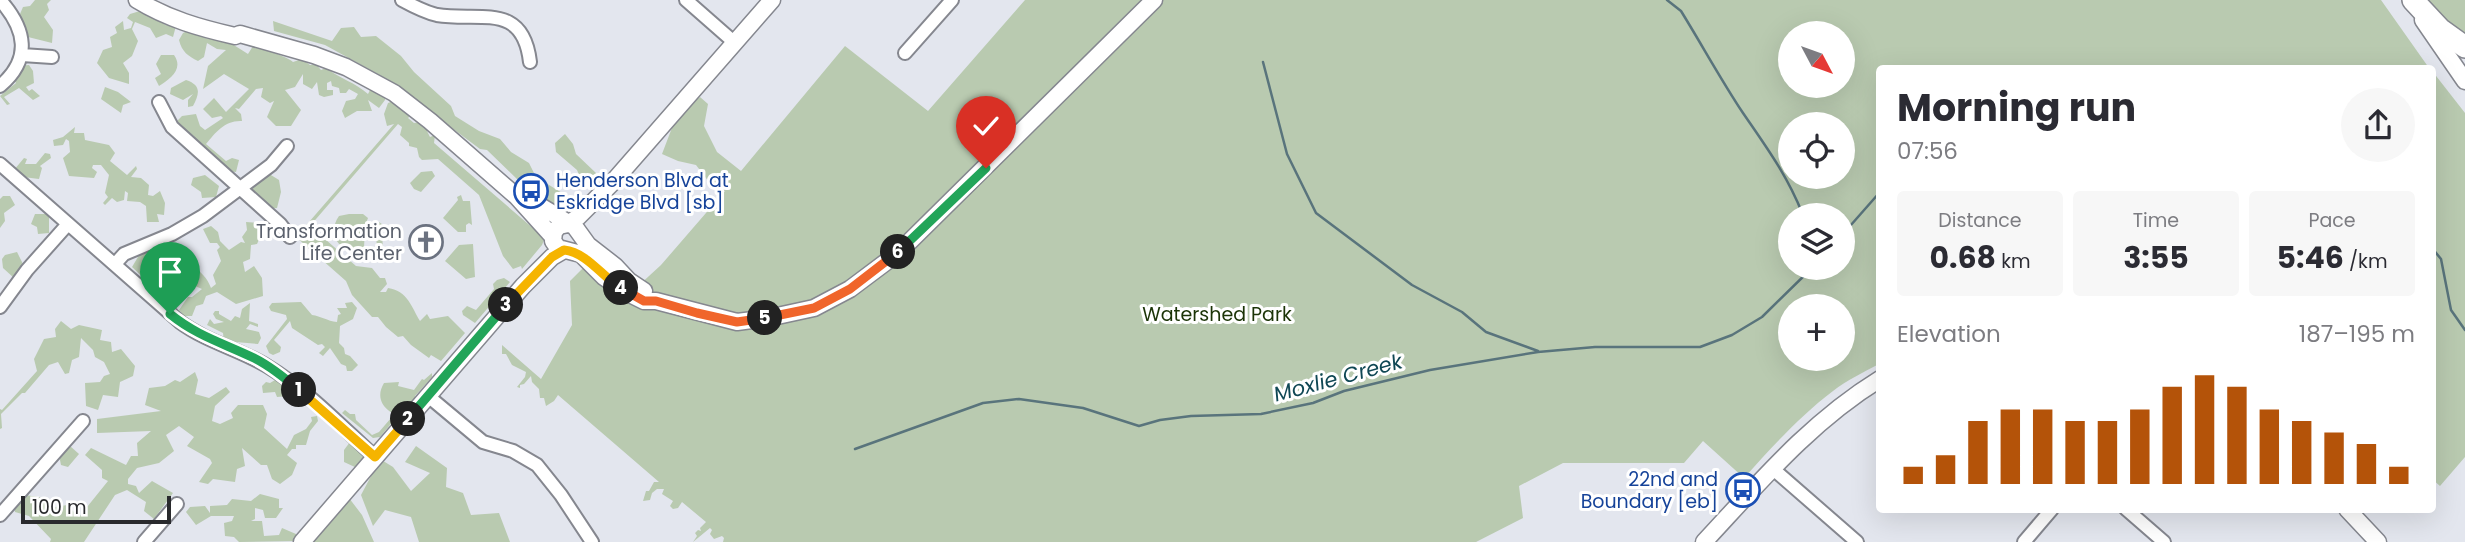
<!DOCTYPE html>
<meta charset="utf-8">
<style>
:root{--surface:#fff;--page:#f7f7f7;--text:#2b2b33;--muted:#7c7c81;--accent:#b45309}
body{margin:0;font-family:Poppins,sans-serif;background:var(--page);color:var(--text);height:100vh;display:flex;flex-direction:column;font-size:26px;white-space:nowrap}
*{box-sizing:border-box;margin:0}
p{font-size:23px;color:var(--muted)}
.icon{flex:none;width:38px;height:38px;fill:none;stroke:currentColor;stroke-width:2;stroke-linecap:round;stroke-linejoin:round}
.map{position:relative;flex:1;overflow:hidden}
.sheet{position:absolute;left:1876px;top:65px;width:560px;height:448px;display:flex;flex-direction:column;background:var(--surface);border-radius:7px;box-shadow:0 7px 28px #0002}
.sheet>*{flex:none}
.needle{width:46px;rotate:131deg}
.fabs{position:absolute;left:1778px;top:21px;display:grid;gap:14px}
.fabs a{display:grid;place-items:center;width:77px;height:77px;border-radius:50%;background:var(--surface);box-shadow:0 7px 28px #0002;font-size:35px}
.scale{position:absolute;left:21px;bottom:18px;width:150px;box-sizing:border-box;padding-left:7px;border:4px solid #292a2d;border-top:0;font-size:19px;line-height:24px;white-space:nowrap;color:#292a2d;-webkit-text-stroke:5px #fff;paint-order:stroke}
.pin{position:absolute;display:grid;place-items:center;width:60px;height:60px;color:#fff;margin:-72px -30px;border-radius:50% 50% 50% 0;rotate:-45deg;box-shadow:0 0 7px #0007}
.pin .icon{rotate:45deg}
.km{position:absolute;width:35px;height:35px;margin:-18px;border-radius:50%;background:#222;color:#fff;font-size:19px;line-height:35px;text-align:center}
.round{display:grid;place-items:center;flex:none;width:74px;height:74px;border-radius:37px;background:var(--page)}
.headline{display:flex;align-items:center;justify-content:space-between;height:119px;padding:0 21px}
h1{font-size:38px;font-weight:700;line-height:52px}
.stats{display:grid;grid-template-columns:repeat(3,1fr);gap:10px;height:119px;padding:7px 21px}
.stats div{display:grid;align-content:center;border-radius:7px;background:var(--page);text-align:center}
.stats b{font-size:30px;font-weight:700}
.stats small{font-size:19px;font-weight:400}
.stats p{font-size:19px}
.chart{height:196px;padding:14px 21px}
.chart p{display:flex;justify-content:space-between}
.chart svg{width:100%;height:126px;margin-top:7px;stroke:var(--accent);stroke-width:6}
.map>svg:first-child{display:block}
.green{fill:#b9cab0;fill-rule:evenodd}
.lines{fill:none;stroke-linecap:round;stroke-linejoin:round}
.stream{stroke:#59747c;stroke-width:2.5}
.street-casing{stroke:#85878f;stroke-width:16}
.secondary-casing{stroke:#85878f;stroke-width:19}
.highway-casing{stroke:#85878f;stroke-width:24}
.street{stroke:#fff;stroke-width:12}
.secondary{stroke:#fff;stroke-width:16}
.highway{stroke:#fff;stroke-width:21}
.split-1-casing{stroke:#fff;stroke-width:14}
.split-2-casing{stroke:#fff;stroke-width:14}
.split-3-casing{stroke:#fff;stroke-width:14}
.split-4-casing{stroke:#fff;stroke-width:14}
.split-5-casing{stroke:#fff;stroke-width:14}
.split-6-casing{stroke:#fff;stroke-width:14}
.split-7-casing{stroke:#fff;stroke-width:14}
.split-1{stroke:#22a559;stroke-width:9}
.split-2{stroke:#f5b400;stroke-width:9}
.split-3{stroke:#22a559;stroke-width:9}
.split-4{stroke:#f5b400;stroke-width:9}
.split-5{stroke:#f0652b;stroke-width:9}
.split-6{stroke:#f0652b;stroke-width:9}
.split-7{stroke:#22a559;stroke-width:9}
.labels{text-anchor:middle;stroke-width:6;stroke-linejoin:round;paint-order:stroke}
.transit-label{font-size:19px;fill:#164399;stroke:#fff;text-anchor:start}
.worship-label{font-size:19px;fill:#5b616d;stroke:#fff;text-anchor:end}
.park-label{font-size:19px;fill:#1b3407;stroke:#fff}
.water-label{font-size:21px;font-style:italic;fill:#0f4754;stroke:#fff}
</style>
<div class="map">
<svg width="2465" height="542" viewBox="0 0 2465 542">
<rect width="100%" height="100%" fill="#e3e6ee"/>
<!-- green -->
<path class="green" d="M35 0H51L47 4 49 10 44 17 53 30 52 43 24 36 20 14 23 7 30 6Z
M1025 0H2381L2429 68H1880L1879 364C1864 372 1847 380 1833 391 1800 416 1772 447 1744 478L1703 441 1684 463H1563L1519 486 1523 518 1476 542H723L724 538 722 536 714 539 710 534 712 530 710 528 693 542 697 536 695 533 698 530 701 531 700 528 706 522 682 502 678 508 673 509 670 506 673 501 662 494 664 489H657L652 493 650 500 643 501 646 491H649L654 482H659L558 395 554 401 546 406 544 398H540L539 389 532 382 531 376 524 384 520 385V388L517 387 525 377 526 372 512 365 506 354H502V345L541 379 572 325 570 281 584 267 637 287 661 265 725 191 712 186 696 165 678 161 662 154 678 112 700 97 708 104 704 126 717 152 741 171 845 46 928 111ZM1790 33H1843V86H1790ZM1790 124H1843V177H1790ZM1790 215H1843V268H1790ZM1790 306H1843V359H1790Z
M2423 0H2465V40Z
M140 11 161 18 165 25 176 26 173 37 166 34 156 38 150 28 135 22 132 29 138 41 132 56 123 63 129 73V84L109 78 97 63 103 50 112 47 110 37 117 33 115 27 123 21 124 30 131 28 133 22 127 18 130 14Z
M273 21 332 41 341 28 354 27 361 37 376 36 401 56 414 72 451 106 455 116 479 131 500 139 511 152 529 163 536 177 572 199 570 207 562 213 520 182 487 150 480 149 385 78 325 45 274 31Z
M189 30 205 34V38L229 42 248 54 253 46C261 48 288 57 293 62L302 59 310 65 316 64 321 70 326 68C339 78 356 83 368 94L371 88 387 91 385 100 379 108 368 100 372 111H357L345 118 342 111 346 101 355 99 358 94 349 89 346 93H340L339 88 332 86 331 81 327 83V90H333V95L324 97 319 95 317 82 312 89 303 84V74L295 87 285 90 301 110 291 126H276L267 117 274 101 270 103 261 97 263 88 256 89 239 109 235 108 241 114 242 121C225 120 216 132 206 144L226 161 232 158 239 160 236 172 226 171V166L201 144H196L194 136 185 133 177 121 182 116 196 114 200 126 205 130 223 118 221 116 212 118 203 109 214 98 226 112 249 89 224 74 203 89 208 66 226 50 217 49 207 43 204 57 198 61C188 56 182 52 179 40L183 33Z
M161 55H174C184 69 170 79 159 86L155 78 161 74 156 64Z
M29 65 33 71 34 83 26 87 29 91 32 89 40 96 33 100 19 88 4 97 10 104 7 105 0 96 16 83 13 78 15 66Z
M2433 72 2465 113V457L2440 486 2432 479Z
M186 80C201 85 200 93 193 106L188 107V100L193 94 183 100 170 94 171 88Z
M105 87 118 92 131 102 123 105 121 113 101 99Z
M396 100 411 115 408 118 414 123 420 122 429 127 427 131 430 137 435 135 434 143 541 235 544 240 542 245 522 269 521 266 513 269 503 256 479 195 438 159 422 160 419 157 417 148 409 146V143L400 135 402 127 398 124 310 226 356 266 372 268 380 278H385L387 284 380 292H386L388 288C408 291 412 308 420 321L427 314 430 319 448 316 465 333 441 361 431 355 429 358 411 345 403 336 398 337 386 327 378 317H372L352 295 346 281 296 237 394 124 387 126 384 114 388 103Z
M75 127 74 133H84L85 140 109 145 115 153 110 161 127 175 136 166 137 169 131 177 141 178 149 185 148 195 153 196 160 191 165 203 164 215 157 214 159 222H147L146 206 140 202 127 201 128 193 125 191 124 200 117 202 112 198 105 205 103 203 108 197 105 193 109 175 101 165H93L92 168 97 172 94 178 69 176 63 158 70 152 69 141 66 139 63 145 54 146 53 140 63 137Z
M565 134 573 144 576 154 596 173 593 182H582L577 170 556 152 555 143Z
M45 153 50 154 51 158 40 166 42 168 39 179 23 177 14 170 24 158 27 159 25 164H36Z
M432 171 435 176 421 192 414 189 410 183 421 172Z
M266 172 279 180 281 192 277 208 264 209 252 195 249 183Z
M205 175 219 186 216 197 202 198 201 192 191 185 193 178Z
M461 195 463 201H470L472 225 469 223 466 225V232H458L443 218 458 200 457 197Z
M3 196H10L15 205 4 213 5 221 0 228V199Z
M35 214H49V233L38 234 37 227 31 224Z
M349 214H363L368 218 365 226 364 248C360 248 356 250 353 250 334 248 329 230 339 216Z
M246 222 258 223 260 227 266 223 272 227 269 233H262L257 244 251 245 250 259 243 262 245 272 254 266 262 278 263 296 236 304 217 292 206 296 203 304 196 306 192 316H184L179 310 188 297H192L202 289 195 286 193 275 185 269 190 264C201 272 207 277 211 288L216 284 213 275 221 261 217 250 220 247 217 243H210L203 229 211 226 218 232 220 241 229 250 241 242 245 243 242 237 247 230Z
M379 222 386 227 382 232 383 250 391 256 385 262 377 255 376 225Z
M473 244 475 277 466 279 445 261 459 245Z
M17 252 25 268 14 278 3 268 2 259 5 255Z
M141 252 166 258 162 279 147 281 132 267Z
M504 278 510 282 475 323 463 315 462 311 467 306 476 310 494 289 493 284 497 280Z
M301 302 312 315C321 316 327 321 337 322L338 315 341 314 337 308H347L345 303 352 302 357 308 353 319 340 326 339 343 344 348 345 354 350 356 358 365 352 371H347L346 366 341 364 330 348 323 356 319 353 325 347 322 344 318 345 292 328 290 321 274 340 281 347 280 352 273 355 269 353 266 346 287 319 286 315 271 311 269 307 272 303Z
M250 303 249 321 258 324V327L250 324 246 329 259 332 261 338 258 344 224 341 223 333 207 325 210 319 214 324 224 322 216 319 213 314 215 311H219V314L231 321 235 316 240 318 242 309Z
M61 321 71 329 79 325 102 330 100 340 111 342 112 352 121 349 135 366 133 376 120 382 118 397 103 395 98 410 86 406 85 383 100 382 104 376 110 374 104 362 95 357 93 350 81 338 79 357 72 360 69 373 65 374 58 362 49 365 25 393H22L1 414 2 428 0 429V409L2 410 37 371 34 359 44 339 56 337 55 329Z
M195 372 198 380 195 394 209 398 226 387 230 392 215 406 212 421 220 424 233 418 231 413 238 405H263L267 414 264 428 287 449 294 435 306 429 312 421 311 417 317 416 318 421 310 431 306 445H296V449H292L287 455 297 463 292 475 280 484 272 479 267 465H261L242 448 245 466 237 469 235 482 213 479 208 484 199 482 212 463 210 459 187 446 194 437 179 426 166 435 174 451 159 463 137 468 128 479V484L136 486 139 493 152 481 173 493 154 519 144 511 146 502 127 490 115 495 84 542H50L51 539 29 516 15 512 12 493 45 498 55 507 67 505 79 517 108 481 102 478V470L85 455 91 448 126 465 131 456H138L137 443 151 431 97 433V419L161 411 145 405 149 388 165 386 175 380 180 382Z
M432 373V377L415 396 416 407 405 418C388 414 373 401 384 383L399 382 398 386 414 390 422 379 424 380Z
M275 380 281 381 283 385 287 389V396L277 397 275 392 263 393 262 386 266 382 270 383Z
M345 410 350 414H355L356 420 372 435 379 432 391 418 394 420 380 437 373 438 342 413Z
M362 440 364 459 357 468 344 462V450L350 442Z
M70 446 79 454 68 467 61 465 59 455Z
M416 446 447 468 446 487 463 493 471 515 499 513 510 542H419L411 517 385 510 373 526 361 495 380 459 393 467 411 491 430 473 405 462Z
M260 494 279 499V508H283L276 518H265L263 510 255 508V519L251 521H262L264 536 279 535 282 528 296 534 298 541 239 542 234 537 225 536 224 523 232 521 234 516H211L196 525 186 512 190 507 205 506 210 513V506L227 505 232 499 251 501Z
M349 498 362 515 374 542H311Z"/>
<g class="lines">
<!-- stream -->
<path class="stream" d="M1667 0 1681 11C1702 45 1721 80 1743 113 1767 148 1787 175 1803 215
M1263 62 1287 154 1316 213 1412 285 1462 312 1486 332 1538 351
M1843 234 1880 192
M2432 248 2441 259 2451 310 2465 330
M855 449 983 403 1019 399 1083 408 1139 426 1160 420 1191 416 1261 414 1313 403 1344 391 1430 370 1538 352 1595 347H1700L1732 335 1762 317 1812 268"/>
<!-- street casing -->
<g class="street-casing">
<path id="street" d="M402 0C413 6 424 12 437 15 479 22 523 1 530 62
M686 0 735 43
M905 53 952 0
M22 55 52 57
M0 86C32 59 26 29 0 0
M159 102 172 127 280 224 290 237
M0 164 180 322C207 342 239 349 267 366 307 390 341 426 375 457
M115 264 124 254 172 234 203 216 271 165 287 146
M0 307 27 270 68 224
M428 396 483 442 513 451 537 465 561 495 592 542
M1772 468 1857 542
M2126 509 2164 542
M0 515 83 421
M144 542 177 504
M2024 542 2052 509"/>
</g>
<!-- secondary casing -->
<g class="secondary-casing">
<path id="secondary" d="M137 0C168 19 200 28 235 36L240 34 314 55 346 67 394 93 430 121 516 196 553 237
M772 0 612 183 578 217 568 224 559 226 554 232 553 241 558 248 581 254 604 277 628 293 644 301H656L737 322 768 318 814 308 850 289 898 253 1154 0
M2423 20 2465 81
M519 197 537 204 575 227 588 245 615 266 629 281 644 291
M2347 509 2378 542
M302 542 523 286 552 257 564 250
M1704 542C1759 483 1810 422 1880 379"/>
</g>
<!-- highway casing -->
<g class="highway-casing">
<path id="highway" d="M2413 0 2440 29 2465 47"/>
</g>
<!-- street -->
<use href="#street" class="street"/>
<!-- secondary -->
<use href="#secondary" class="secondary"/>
<!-- highway -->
<use href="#highway" class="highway"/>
</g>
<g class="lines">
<!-- split-1 casing -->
<g class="split-1-casing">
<path id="split-1" d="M170 314C197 336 223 343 254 358 270 366 285 378 299 390"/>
</g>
<!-- split-2 casing -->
<g class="split-2-casing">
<path id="split-2" d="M299 390 375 457 408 419"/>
</g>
<!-- split-3 casing -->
<g class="split-3-casing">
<path id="split-3" d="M408 419 506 305"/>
</g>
<!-- split-4 casing -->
<g class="split-4-casing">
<path id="split-4" d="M506 305 552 257 564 250C588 253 601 276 621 288"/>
</g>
<!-- split-5 casing -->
<g class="split-5-casing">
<path id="split-5" d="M621 288 644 301H656L697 313 737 322 765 318"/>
</g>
<!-- split-6 casing -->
<g class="split-6-casing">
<path id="split-6" d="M765 318 814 308 850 289 898 252"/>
</g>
<!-- split-7 casing -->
<g class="split-7-casing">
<path id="split-7" d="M898 252 986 168"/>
</g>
<!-- split-1 -->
<use href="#split-1" class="split-1"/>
<!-- split-2 -->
<use href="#split-2" class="split-2"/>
<!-- split-3 -->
<use href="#split-3" class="split-3"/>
<!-- split-4 -->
<use href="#split-4" class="split-4"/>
<!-- split-5 -->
<use href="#split-5" class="split-5"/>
<!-- split-6 -->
<use href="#split-6" class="split-6"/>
<!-- split-7 -->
<use href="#split-7" class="split-7"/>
</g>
<!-- icons -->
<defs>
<g id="bus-ring" transform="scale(1.75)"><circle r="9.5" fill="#fff" stroke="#1a4fb4" stroke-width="1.5"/><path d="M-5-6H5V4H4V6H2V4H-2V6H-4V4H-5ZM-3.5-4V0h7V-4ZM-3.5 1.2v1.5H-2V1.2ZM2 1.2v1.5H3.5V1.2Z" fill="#1a4fb4"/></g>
<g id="church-ring" transform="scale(1.75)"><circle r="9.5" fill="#fff" stroke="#6b7280" stroke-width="1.5"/><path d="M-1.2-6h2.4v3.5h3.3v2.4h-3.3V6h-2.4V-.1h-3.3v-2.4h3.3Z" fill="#6b7280"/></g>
</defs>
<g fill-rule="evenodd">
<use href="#bus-ring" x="531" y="191"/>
<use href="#church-ring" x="426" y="242"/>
<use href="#bus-ring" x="1743" y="490"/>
</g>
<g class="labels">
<!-- transit labels -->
<g class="transit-label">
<text x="556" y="187">Henderson Blvd at<tspan x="556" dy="22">Eskridge Blvd [sb]</tspan></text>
<text x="1718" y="486" text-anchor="end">22nd and<tspan x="1718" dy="22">Boundary [eb]</tspan></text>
</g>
<!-- worship labels -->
<g class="worship-label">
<text x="402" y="238">Transformation<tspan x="402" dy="22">Life Center</tspan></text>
</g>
<!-- park labels -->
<g class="park-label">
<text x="1217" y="321">Watershed Park</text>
</g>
<!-- water labels -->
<g class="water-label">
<text transform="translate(1338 378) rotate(-15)" y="7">Moxlie Creek</text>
</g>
</g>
</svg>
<div class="fabs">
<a><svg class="needle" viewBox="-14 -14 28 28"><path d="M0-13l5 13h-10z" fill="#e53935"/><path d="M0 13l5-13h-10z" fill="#7c7c81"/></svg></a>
<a><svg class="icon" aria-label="locate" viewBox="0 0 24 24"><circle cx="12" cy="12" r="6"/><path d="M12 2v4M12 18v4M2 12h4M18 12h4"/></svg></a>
<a><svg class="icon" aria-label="layers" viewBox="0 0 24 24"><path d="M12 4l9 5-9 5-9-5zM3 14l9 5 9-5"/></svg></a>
<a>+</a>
</div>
<div class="scale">100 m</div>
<div class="pin" style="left:170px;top:314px;background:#1e9e55"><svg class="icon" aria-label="arrive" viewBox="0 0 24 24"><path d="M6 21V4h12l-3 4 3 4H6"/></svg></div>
<div class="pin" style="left:986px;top:168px;background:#d93025"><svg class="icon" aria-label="check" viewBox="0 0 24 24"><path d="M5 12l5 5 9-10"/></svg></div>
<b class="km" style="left:299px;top:390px">1</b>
<b class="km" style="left:408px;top:419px">2</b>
<b class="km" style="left:506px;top:305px">3</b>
<b class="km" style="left:621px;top:288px">4</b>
<b class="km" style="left:765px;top:318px">5</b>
<b class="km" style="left:898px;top:252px">6</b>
<section class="sheet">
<div class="headline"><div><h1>Morning run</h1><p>07:56</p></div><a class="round"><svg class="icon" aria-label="share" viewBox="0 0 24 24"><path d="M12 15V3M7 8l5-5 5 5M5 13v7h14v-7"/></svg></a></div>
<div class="stats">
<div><p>Distance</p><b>0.68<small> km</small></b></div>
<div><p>Time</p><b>3:55</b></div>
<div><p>Pace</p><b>5:46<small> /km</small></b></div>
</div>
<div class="chart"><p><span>Elevation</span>187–195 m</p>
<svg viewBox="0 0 160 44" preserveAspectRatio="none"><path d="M5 44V38M15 44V34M25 44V22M35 44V18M45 44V18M55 44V22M65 44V22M75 44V18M85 44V10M95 44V6M105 44V10M115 44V18M125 44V22M135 44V26M145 44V30M155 44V38"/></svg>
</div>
</section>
</div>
